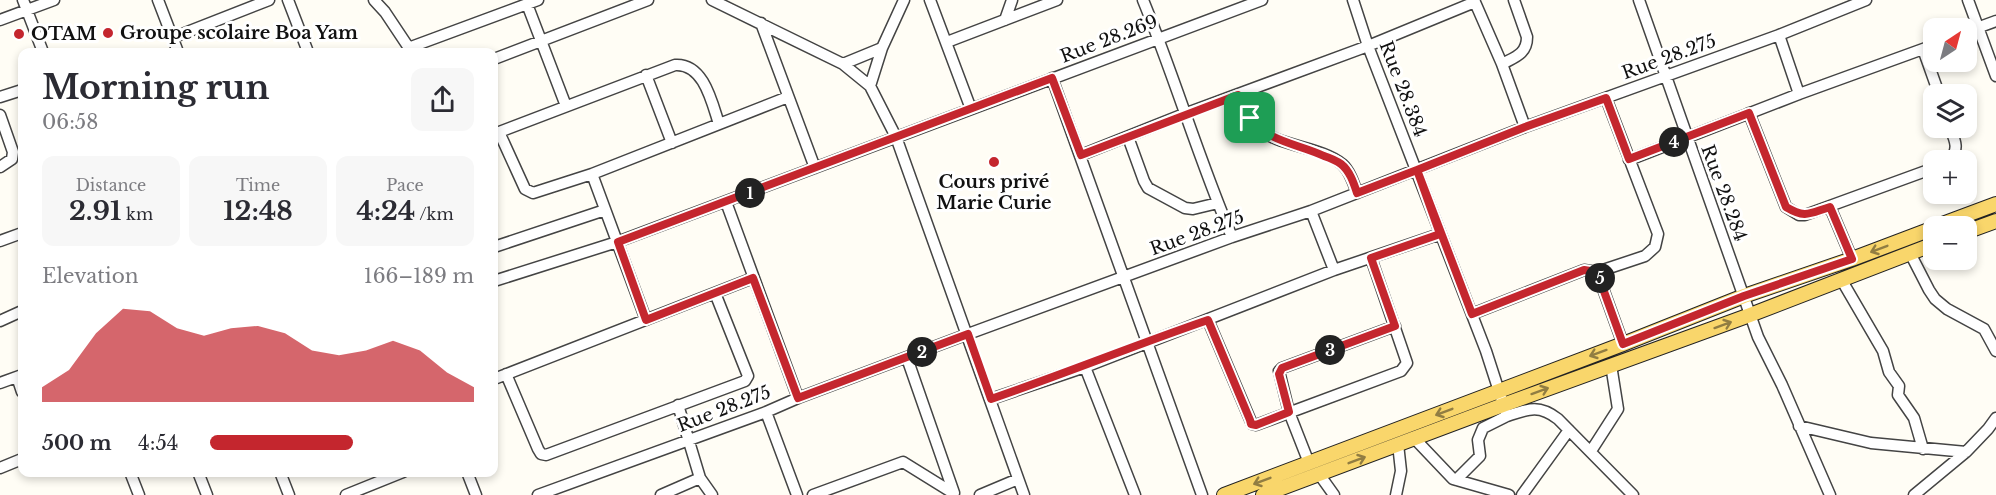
<!DOCTYPE html>
<meta charset="utf-8">
<style>
:root{--surface:#fff;--page:#f7f7f7;--text:#2b2b33;--muted:#7c7c81;--accent:#c4262e}
body{margin:0;font-family:"Libre Baskerville",serif;background:var(--page);color:var(--text);height:100vh;display:flex;flex-direction:column;font-size:22px;white-space:nowrap}
*{box-sizing:border-box;margin:0}
p{font-size:20px;color:var(--muted)}
.icon{flex:none;width:33px;height:33px;fill:none;stroke:currentColor;stroke-width:2;stroke-linecap:round;stroke-linejoin:round}
.map{position:relative;flex:1;overflow:hidden}
.drawer{position:absolute;left:18px;top:48px;width:480px;height:429px;display:flex;flex-direction:column;background:var(--surface);border-radius:12px;box-shadow:0 3px 9px #0003}
.drawer>*{flex:none}
.needle{width:39px;rotate:36deg}
.controls{position:absolute;left:1923px;top:18px;display:grid;gap:12px}
.controls a{display:grid;place-items:center;width:54px;height:54px;border-radius:12px;background:var(--surface);box-shadow:0 3px 9px #0003;font-size:30px}
.pin{position:absolute;display:grid;place-items:center;width:51px;height:51px;color:#fff;margin:-26px;border-radius:12px;box-shadow:0 3px 9px #0006}
.km{position:absolute;width:30px;height:30px;margin:-15px;border-radius:50%;background:#222;color:#fff;font-size:16px;line-height:30px;text-align:center}
.round{display:grid;place-items:center;flex:none;width:63px;height:63px;border-radius:12px;background:var(--page)}
.headline{display:flex;align-items:center;justify-content:space-between;height:102px;padding:0 24px}
h1{font-size:33px;font-weight:700;line-height:45px}
.stats{display:grid;grid-template-columns:repeat(3,1fr);gap:9px;height:102px;padding:6px 24px}
.stats div{display:grid;align-content:center;border-radius:12px;background:var(--page);text-align:center}
.stats b{font-size:26px;font-weight:700}
.stats small{font-size:16px;font-weight:400}
.stats p{font-size:16px}
.chart{height:168px;padding:12px 24px}
.chart p{display:flex;justify-content:space-between}
.chart svg{width:100%;height:108px;margin-top:6px;fill:var(--accent);opacity:.7}
ul{padding:0 24px;list-style:none;font-size:20px}
li{display:grid;grid-template-columns:96px 72px 1fr;align-items:center;height:45px}
li i{height:15px;border-radius:8px;background:var(--accent)}
.map>svg:first-child{display:block}
.lines{fill:none;stroke-linecap:round;stroke-linejoin:round}
.minor-casing{stroke:#444;stroke-width:13}
.major-casing{stroke:#222;stroke-width:16}
.minor{stroke:#fff;stroke-width:10}
.major{stroke:#f9d66b;stroke-width:14}
.oneway{stroke:#917d42}
.route-casing{stroke:#fff;stroke-width:12}
.route{stroke:#c4262e;stroke-width:8}
.poi-dot{fill:#c4262e;stroke:#fff;stroke-width:2}
.labels{text-anchor:middle;stroke-width:6;stroke-linejoin:round;paint-order:stroke}
.poi-label{font-size:18px;font-weight:bold;fill:#111;stroke:#fff;text-anchor:start}
.street-label{font-size:18px;fill:#111;stroke:#fff}
</style>
<div class="map">
<svg width="1996" height="495" viewBox="0 0 1996 495">
<rect width="100%" height="100%" fill="#fffdf5"/>
<g class="lines">
<!-- minor casing -->
<g class="minor-casing">
<path id="minor" d="M23 0 43 52
M158 0 178 52
M288 0 308 52
M374 0 385 12 407 45 411 47 538 0
M712 0 843 64 870 86 896 137 1024 495
M930 0 971 109
M1143 0C1175 78 1199 160 1232 237
M1353 0 1368 46 1486 351 1507 416C1528 409 1539 404 1558 419L1633 495
M1474 0 1502 64 1525 127
M1639 0 1758 337 1782 385 1830 495
M1968 0 1996 76
M527 4 566 106
M0 20 54 0
M1005 20 1012 0
M761 23 815 168
M1966 32 1996 21
M1779 35 1799 94
M172 38 269 0
M947 42 1057 0
M1923 49 1939 94
M494 59 648 0
M843 64 882 48
M1502 64C1515 57 1527 54 1527 37L1514 0
M646 75 672 143
M1052 78 1202 495
M870 86 882 48 904 0
M1237 95C1243 105 1248 119 1256 127 1278 147 1320 146 1342 164 1350 171 1354 184 1357 193
M0 97 22 90
M1749 113 1786 207 1799 215H1805L1934 168
M0 115 13 152 12 159 0 167
M499 132 525 189 533 193 592 174 788 97
M494 134 675 65C704 63 712 103 719 124
M1128 137 1144 181 1148 188 1185 208 1193 209 1218 203
M1081 155 1184 114 1368 46 1475 2
M1629 160 1799 94 1934 45
M1949 160C1960 150 1955 140 1950 128
M592 174 646 320
M726 202 798 398
M1830 207 1852 259
M1311 211 1334 270
M0 241 22 233
M494 247 605 210
M1910 253 1929 290 1935 299 1947 309 1984 329 1996 351
M1597 272 1623 344
M1841 279 1883 351 1889 372 1899 386 1898 395 1914 418 1923 449
M494 281 617 242 1262 0
M1472 314 1584 270 1597 272 1645 256 1655 247 1658 234 1606 98
M1208 320 1252 424 1256 425 1401 371 1407 363 1371 258
M0 321 22 311
M907 358 954 493
M1085 367 1135 495
M506 374 538 449 541 454 546 455 745 381 748 376 715 293
M17 377 22 392
M494 379 753 278
M0 383 22 375
M991 399 1085 367 1334 270 1440 234
M678 405 700 478 712 495
M766 412 797 495
M1799 426 1871 443 1966 452 1988 429 1996 418
M1414 438 1453 479 1509 495
M1591 451 1618 409 1611 365
M1309 463 1289 412 1279 371 1282 368 1395 326
M0 468 22 459
M130 472 139 495
M198 472 207 495
M280 472 289 495
M467 472 476 495
M1319 474 1334 495
M1456 480 1480 456 1478 440 1483 428 1507 416
M346 495 403 472
M538 495 766 412 798 398 968 334 1232 237 1311 211 1525 127 1779 35 1866 0
M661 495 700 478
M813 495 903 462 953 493
M980 495 1018 479
M1396 495 1401 471 1398 444
M1522 495 1569 430
M1914 495 1966 452"/>
</g>
<!-- major casing -->
<g class="major-casing">
<path id="major" d="M1937 226 1996 204
M1966 232 1996 221
M1224 495 1623 344 1744 296 1852 259 1934 228
M1263 495 1503 405 1750 315 1934 244"/>
</g>
<!-- minor -->
<use href="#minor" class="minor"/>
<!-- major -->
<use href="#major" class="major"/>
</g>
<!-- one-way arrows -->
<defs><path id="oneway-shaft" d="M-6 0H5M1.5-3L5.5 0L1.5 3" fill="none" stroke-width="1.6" stroke-linecap="round" stroke-linejoin="round" transform="scale(1.5)"/></defs>
<g class="oneway">
<use href="#oneway-shaft" transform="translate(1879 249) rotate(159)"/>
<use href="#oneway-shaft" transform="translate(1723 325) rotate(-20)"/>
<use href="#oneway-shaft" transform="translate(1598 353) rotate(160)"/>
<use href="#oneway-shaft" transform="translate(1540 391) rotate(-20)"/>
<use href="#oneway-shaft" transform="translate(1444 412) rotate(159)"/>
<use href="#oneway-shaft" transform="translate(1357 460) rotate(-21)"/>
<use href="#oneway-shaft" transform="translate(1262 481) rotate(159)"/>
</g>
<g class="lines">
<!-- route casing -->
<g class="route-casing">
<path id="route" d="M1250 118 1238 95 1081 155 1052 78 618 242 646 320 753 278 798 398 968 334 991 399C1064 374 1135 345 1208 320L1250 420 1251 424 1256 425 1289 412 1279 374 1282 368 1395 326 1371 258 1440 234 1417 170 1525 127 1606 98 1629 159 1749 113 1786 207C1806 219 1810 213 1830 207L1852 259 1744 296 1623 344 1597 272 1584 270 1472 314 1417 170 1357 193C1354 184 1350 171 1341 164 1337 161 1330 158 1324 156 1299 144 1268 142 1250 118"/>
</g>
<!-- route -->
<use href="#route" class="route"/>
</g>
<!-- markers -->
<g class="poi-dot">
<circle cx="108" cy="33" r="6"/>
<circle cx="19" cy="34" r="6"/>
<circle cx="994" cy="162" r="6"/>
</g>
<g class="labels">
<!-- poi labels -->
<g class="poi-label">
<text x="120" y="39">Groupe scolaire Boa Yam</text>
<text x="31" y="40">OTAM</text>
<text x="994" y="188" text-anchor="middle">Cours privé<tspan x="994" dy="21">Marie Curie</tspan></text>
</g>
<!-- street labels -->
<g class="street-label">
<text transform="translate(1109 39) rotate(-21)" y="6">Rue 28.269</text>
<text transform="translate(1669 57) rotate(-20)" y="6">Rue 28.275</text>
<text transform="translate(1403 89) rotate(69)" y="6">Rue 28.384</text>
<text transform="translate(1724 193) rotate(70)" y="6">Rue 28.284</text>
<text transform="translate(1197 233) rotate(-20)" y="6">Rue 28.275</text>
<text transform="translate(724 409) rotate(-21)" y="6">Rue 28.275</text>
</g>
</g>
</svg>
<div class="controls">
<a><svg class="needle" viewBox="-14 -14 28 28"><path d="M0-13l5 13h-10z" fill="#e53935"/><path d="M0 13l5-13h-10z" fill="#7c7c81"/></svg></a>
<a><svg class="icon" aria-label="layers" viewBox="0 0 24 24"><path d="M12 4l9 5-9 5-9-5zM3 14l9 5 9-5"/></svg></a>
<a>+</a>
<a>−</a>
</div>
<div class="pin" style="left:1250px;top:118px;background:#1e9e55"><svg class="icon" aria-label="arrive" viewBox="0 0 24 24"><path d="M6 21V4h12l-3 4 3 4H6"/></svg></div>
<b class="km" style="left:750px;top:193px">1</b>
<b class="km" style="left:922px;top:352px">2</b>
<b class="km" style="left:1330px;top:350px">3</b>
<b class="km" style="left:1674px;top:142px">4</b>
<b class="km" style="left:1600px;top:278px">5</b>
<section class="drawer">
<div class="headline"><div><h1>Morning run</h1><p>06:58</p></div><a class="round"><svg class="icon" aria-label="share" viewBox="0 0 24 24"><path d="M12 15V3M7 8l5-5 5 5M5 13v7h14v-7"/></svg></a></div>
<div class="stats">
<div><p>Distance</p><b>2.91<small> km</small></b></div>
<div><p>Time</p><b>12:48</b></div>
<div><p>Pace</p><b>4:24<small> /km</small></b></div>
</div>
<div class="chart"><p><span>Elevation</span>166–189 m</p>
<svg viewBox="0 0 160 44" preserveAspectRatio="none"><path d="M0 44V38L10 31L20 16L30 6L40 7L50 14L60 17L70 14L80 13L90 16L100 23L110 25L120 23L130 19L140 23L150 32L160 38V44z"/></svg>
</div>
<ul>
<li><b>500 m</b>4:54<i style="width:54%"></i></li>
</ul>
</section>
</div>
